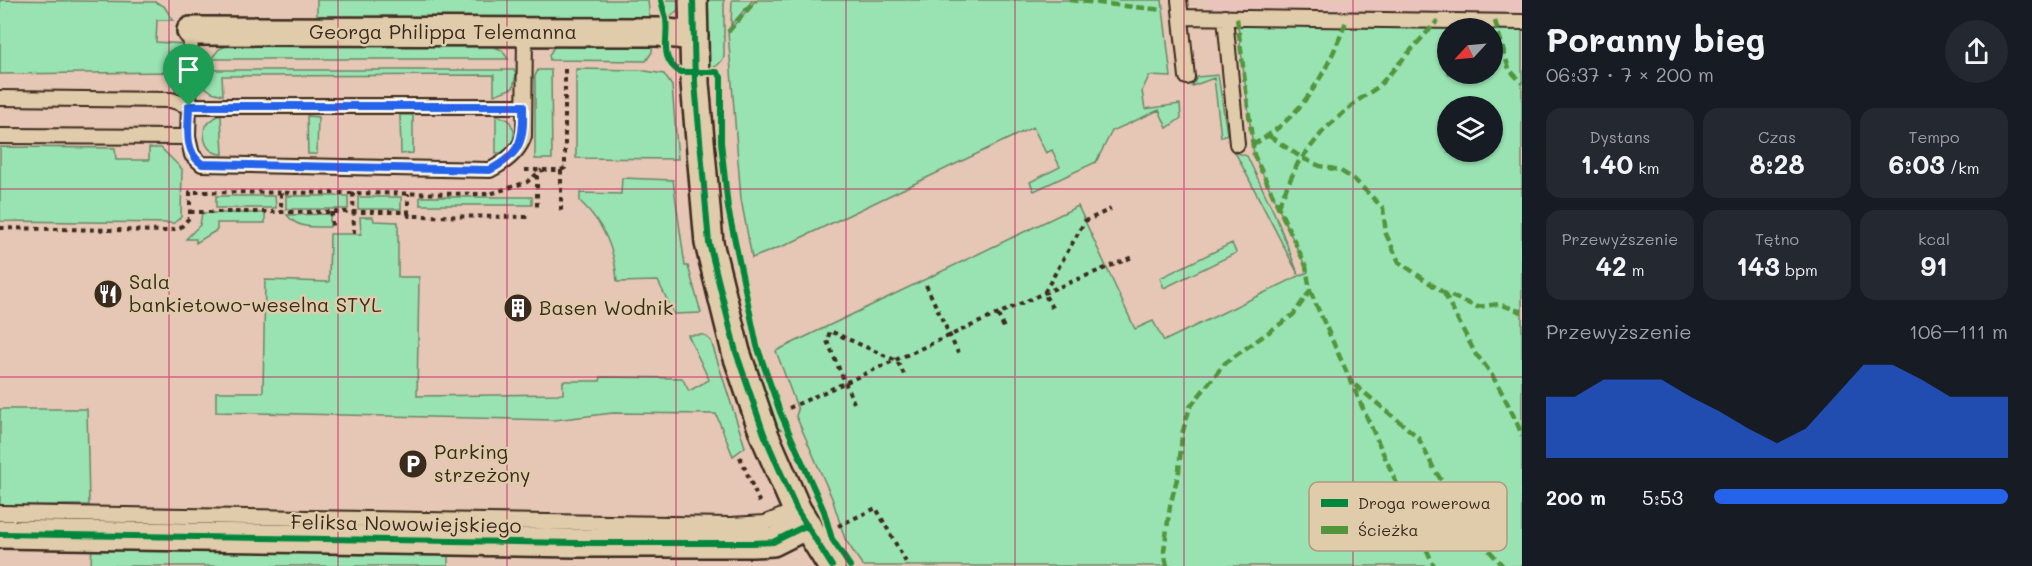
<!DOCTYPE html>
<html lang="pl">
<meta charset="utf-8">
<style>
:root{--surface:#171b24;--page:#242831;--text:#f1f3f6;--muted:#9ea1a6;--accent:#2563eb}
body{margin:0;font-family:Mali,sans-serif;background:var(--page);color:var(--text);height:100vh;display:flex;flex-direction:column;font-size:22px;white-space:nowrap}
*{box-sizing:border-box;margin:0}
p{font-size:20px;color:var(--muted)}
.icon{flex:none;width:33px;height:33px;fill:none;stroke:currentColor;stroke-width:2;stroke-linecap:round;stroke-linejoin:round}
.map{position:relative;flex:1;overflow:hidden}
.details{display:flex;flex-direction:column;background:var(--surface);width:510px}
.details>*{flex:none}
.needle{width:39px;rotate:244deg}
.tools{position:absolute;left:1437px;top:18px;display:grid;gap:12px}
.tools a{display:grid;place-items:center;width:66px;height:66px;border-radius:50%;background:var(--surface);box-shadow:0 2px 4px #0004;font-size:30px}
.pin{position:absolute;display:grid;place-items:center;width:51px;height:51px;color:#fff;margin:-62px -26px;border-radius:50% 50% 50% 0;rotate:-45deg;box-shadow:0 0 6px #0007}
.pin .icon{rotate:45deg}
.round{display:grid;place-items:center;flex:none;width:63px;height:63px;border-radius:32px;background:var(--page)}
.summary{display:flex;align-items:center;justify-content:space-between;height:102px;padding:0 24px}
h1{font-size:33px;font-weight:800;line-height:45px}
.stats{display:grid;grid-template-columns:repeat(3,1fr);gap:9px;height:102px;padding:6px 24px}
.stats div{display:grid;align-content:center;border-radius:15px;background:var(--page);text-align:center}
.stats b{font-size:26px;font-weight:800}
.stats small{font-size:16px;font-weight:400}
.stats p{font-size:16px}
.chart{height:168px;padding:12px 24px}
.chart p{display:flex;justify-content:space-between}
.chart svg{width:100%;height:108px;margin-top:6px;fill:var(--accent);opacity:.7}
ul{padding:0 24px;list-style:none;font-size:20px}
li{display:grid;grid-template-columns:96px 72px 1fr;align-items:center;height:45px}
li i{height:15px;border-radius:8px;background:var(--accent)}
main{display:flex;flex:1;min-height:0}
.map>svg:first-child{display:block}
.built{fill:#eac3bc}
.green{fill:#99e3b2;stroke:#6a8668;stroke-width:1.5;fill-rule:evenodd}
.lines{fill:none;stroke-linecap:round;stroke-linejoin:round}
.service-casing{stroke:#3b2a1e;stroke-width:18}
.minor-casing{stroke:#3b2a1e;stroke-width:32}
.path{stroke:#3b2a1e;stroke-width:4;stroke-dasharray:4.5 4.5;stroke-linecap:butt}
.service{stroke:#e0cbaa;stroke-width:14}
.minor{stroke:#e0cbaa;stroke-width:27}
.quiet{stroke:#51953d;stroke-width:4.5;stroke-dasharray:9 4.5;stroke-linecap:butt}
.cycleway-casing{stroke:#e0cbaa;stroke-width:10}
.cycleway{stroke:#00873e;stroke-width:6}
.route-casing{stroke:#fff;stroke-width:12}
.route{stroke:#2563eb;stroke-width:8}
.grid{fill:none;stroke:#c2185b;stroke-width:1.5;stroke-opacity:0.55}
.labels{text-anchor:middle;stroke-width:5;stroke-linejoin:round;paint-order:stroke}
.street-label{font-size:20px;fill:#3b2a1e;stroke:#e0cbaa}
.poi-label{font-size:20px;fill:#3b2a1e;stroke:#e0cbaa;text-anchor:start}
.key{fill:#e0cbaa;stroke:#ae9b80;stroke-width:1.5}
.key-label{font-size:16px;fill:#3b2a1e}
</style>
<main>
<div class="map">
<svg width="1522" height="566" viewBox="0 0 1522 566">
<rect width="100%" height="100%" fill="#e6c6b5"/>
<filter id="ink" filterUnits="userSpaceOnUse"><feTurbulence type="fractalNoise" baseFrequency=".0167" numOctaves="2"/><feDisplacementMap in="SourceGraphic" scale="12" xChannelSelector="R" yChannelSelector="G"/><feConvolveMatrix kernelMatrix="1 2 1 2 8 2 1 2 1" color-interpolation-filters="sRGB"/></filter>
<g filter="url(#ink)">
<!-- built -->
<path class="built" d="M1208 0H1522V22L1208 18Z"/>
<!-- green -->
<path class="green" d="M0 0 156 2 164 6 173 20H157L156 42 183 44 182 88 175 91 171 72 0 74Z
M317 0H648L650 21 317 22Z
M664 0H683L677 11 669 17Z
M704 0H724V57C720 65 714 69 706 68Z
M732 0H753L731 25Z
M756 0H1162L1171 77 1149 76 1142 91 1145 109 1180 104 1181 118 1167 128 1159 110 1112 131 1096 162 1034 191 1030 182 1060 167 1052 150 1046 153 1033 127 788 244 752 258 741 199 728 32Z
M1237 18 1522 22V566H863L845 539 832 498 796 416 798 410 776 351 1078 206 1135 329 1153 321 1164 341 1299 276 1235 152 1247 156 1277 219 1299 276 1308 272 1254 155ZM1448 28H1492V74H1448ZM1448 106H1492V152H1448Z
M653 41 652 52 646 61 550 60 549 55 554 47 562 44Z
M482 42 502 50 508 59H211L219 49 229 45Z
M576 69 639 70 664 74 672 86 678 159 576 158Z
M204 70H514L516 75 513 88 494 95V75L222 76 223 95 212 92 205 87Z
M538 70H551L552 159H535V76Z
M1218 75 1227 134 1221 137 1214 78 1192 86 1197 77Z
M400 115H413V153L401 154Z
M496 115 509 120 514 131 513 144 501 153H496Z
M217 116H221L223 154C206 154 202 139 205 126Z
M307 116 318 117 317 154H308Z
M0 147 115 148 116 160H149V148H161L182 169 181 217 174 223 0 221Z
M622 178 673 180 685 266H688L701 313 674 314 658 281 617 282C615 249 604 224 580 201V193L621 194Z
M216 196H275L276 208H216Z
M286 196H348V209H286Z
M358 197H401V209H358Z
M420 197H532V205H420Z
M202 213H265V223H217V230L196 243V239H186L200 225Z
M330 214V227C313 227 298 229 287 215Z
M360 217H373L374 221 398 222V277H419L417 396 563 394V381H600L601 377 682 378 689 391 709 380 688 335H704L711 341 745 447 733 456 716 414 613 413 554 420 216 412V392H263L265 280 329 282 330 234H361Z
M1232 243 1236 253 1164 288 1160 278Z
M760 361 787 431 772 427 754 373Z
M0 409H87L89 505H0Z
M92 541 448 548V566H91Z"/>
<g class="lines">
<!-- service casing -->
<g class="service-casing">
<path id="service" d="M1179 0 1187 77
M1181 17 1522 22
M1225 17 1237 144
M191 31 188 137 192 155 202 164 490 170C504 163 519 152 524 136L525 33
M0 98 171 100 189 106H523
M0 136 188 137
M0 513 731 525 765 523 797 510"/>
</g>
<!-- minor casing -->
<g class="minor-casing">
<path id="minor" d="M693 0 695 83 709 243 736 352 764 434 797 510 832 566
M191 31 658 32 694 36
M0 534 576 543H753L773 542 807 525"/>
</g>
<!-- path -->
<path class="path" d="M525 170H561L565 168V65
M561 170V212
M537 175V211
M281 193V212
M353 193 354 234
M190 212H408V194
M332 212V229
M408 213 409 216 531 217
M0 228 168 231 181 227 190 217V192L490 194 527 182 542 170
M926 285 958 353
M1052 308 1044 293 1085 221 1111 209
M998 315 1005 330
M854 403 827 341 830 331 897 361 906 378
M789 408 1044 293 1135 256
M740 457 761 506
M838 526 876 508 908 566"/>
<!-- service -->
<use href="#service" class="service"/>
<!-- minor -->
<use href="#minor" class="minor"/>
<!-- quiet -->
<path class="quiet" d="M1069 0 1163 10
M1495 21 1509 69 1522 83
M728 32 756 0
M1269 136 1302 158 1320 166 1339 170 1355 180 1383 208 1386 234 1399 262 1444 293 1477 307 1499 304 1522 312
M1252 145C1302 119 1328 71 1347 19
M1278 206 1298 163 1324 130 1357 101 1378 87 1438 20
M1310 291 1434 566
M1444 293 1476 355C1490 366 1516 418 1522 436
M1355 385 1418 437 1434 469 1479 539 1503 566
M1167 566 1164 551 1170 506 1179 471 1182 434 1190 407 1225 363 1293 315 1310 291 1306 266 1254 155 1237 18"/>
<!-- cycleway casing -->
<g class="cycleway-casing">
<path id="cycleway" d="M661 0C662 6 665 13 666 19 669 40 658 58 680 72H717L721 77V142L728 208 757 346 780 412 824 511 832 539 850 566
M693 0 695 83 709 243 736 352 764 434 797 510 832 566
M0 534 576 543H753L773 542 807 525"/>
</g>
<!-- cycleway -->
<use href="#cycleway" class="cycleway"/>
</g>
</g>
<g class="lines" filter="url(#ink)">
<!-- route casing -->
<g class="route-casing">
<path id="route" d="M189 106H523C524 139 522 153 490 170L202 164C183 151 189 126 189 106Z"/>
</g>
<!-- route -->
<use href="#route" class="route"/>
</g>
<!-- grid -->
<path class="grid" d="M169 0V566M338 0V566M507 0V566M676 0V566M846 0V566M1015 0V566M1184 0V566M1353 0V566M0 189H1522M0 377H1522"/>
<!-- icons -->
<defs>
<g id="restaurant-disc" transform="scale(1.5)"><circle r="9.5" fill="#3b2a1e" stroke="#e0cbaa"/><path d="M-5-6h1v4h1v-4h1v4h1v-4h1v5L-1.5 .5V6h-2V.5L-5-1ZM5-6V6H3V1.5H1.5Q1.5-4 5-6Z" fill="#fff"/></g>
<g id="building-disc" transform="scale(1.5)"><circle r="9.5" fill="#3b2a1e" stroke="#e0cbaa"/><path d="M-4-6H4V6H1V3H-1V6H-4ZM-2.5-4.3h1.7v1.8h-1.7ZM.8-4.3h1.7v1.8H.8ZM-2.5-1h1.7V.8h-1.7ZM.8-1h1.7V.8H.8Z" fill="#fff"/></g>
<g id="parking-disc" transform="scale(1.5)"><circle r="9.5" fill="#3b2a1e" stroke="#e0cbaa"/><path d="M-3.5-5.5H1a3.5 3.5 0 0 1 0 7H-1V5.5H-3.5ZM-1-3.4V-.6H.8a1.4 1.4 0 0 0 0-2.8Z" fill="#fff"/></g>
</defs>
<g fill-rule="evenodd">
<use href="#restaurant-disc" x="108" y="294"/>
<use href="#building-disc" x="518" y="308"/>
<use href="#parking-disc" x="413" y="464"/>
</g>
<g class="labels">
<!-- street labels -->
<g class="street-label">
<text x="443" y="39">Georga Philippa Telemanna</text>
<text transform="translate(406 524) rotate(1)" y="7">Feliksa Nowowiejskiego</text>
</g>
<!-- poi labels -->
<g class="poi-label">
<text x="129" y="289">Sala<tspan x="129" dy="23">bankietowo-weselna STYL</tspan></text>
<text x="539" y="315">Basen Wodnik</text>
<text x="434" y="459">Parking<tspan x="434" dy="23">strzeżony</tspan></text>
</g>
</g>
<!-- legend -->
<rect x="1309" y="482" width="198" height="69" rx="9" class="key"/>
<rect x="1321" y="499" width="27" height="8" fill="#00873e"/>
<rect x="1321" y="526" width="27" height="8" fill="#51953d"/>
<g class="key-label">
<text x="1358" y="509">Droga rowerowa</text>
<text x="1358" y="536">Ścieżka</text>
</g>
</svg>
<div class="tools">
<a><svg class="needle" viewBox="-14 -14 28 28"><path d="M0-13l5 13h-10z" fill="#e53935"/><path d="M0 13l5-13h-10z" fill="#9ea1a6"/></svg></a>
<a><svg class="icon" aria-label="layers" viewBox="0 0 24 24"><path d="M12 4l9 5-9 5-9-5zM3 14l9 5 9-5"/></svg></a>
</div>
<div class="pin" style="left:189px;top:106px;background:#1e9e55"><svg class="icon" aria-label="arrive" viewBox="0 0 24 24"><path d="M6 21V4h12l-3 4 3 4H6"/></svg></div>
</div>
<section class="details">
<div class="summary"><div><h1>Poranny bieg</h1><p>06:37 · 7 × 200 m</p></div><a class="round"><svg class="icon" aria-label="share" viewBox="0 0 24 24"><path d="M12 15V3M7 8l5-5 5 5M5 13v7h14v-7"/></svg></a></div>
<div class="stats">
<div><p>Dystans</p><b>1.40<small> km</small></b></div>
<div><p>Czas</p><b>8:28</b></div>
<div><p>Tempo</p><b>6:03<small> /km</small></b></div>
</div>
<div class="stats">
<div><p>Przewyższenie</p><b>42<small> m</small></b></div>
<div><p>Tętno</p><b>143<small> bpm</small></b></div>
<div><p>kcal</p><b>91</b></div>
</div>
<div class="chart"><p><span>Przewyższenie</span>106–111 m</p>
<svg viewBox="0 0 160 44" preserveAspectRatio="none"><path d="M0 44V19L10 19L20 12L30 12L40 12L50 19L60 25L70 32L80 38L90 32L100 19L110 6L120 6L130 12L140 19L150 19L160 19V44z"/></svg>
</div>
<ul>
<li><b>200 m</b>5:53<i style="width:100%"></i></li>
</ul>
</section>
</main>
